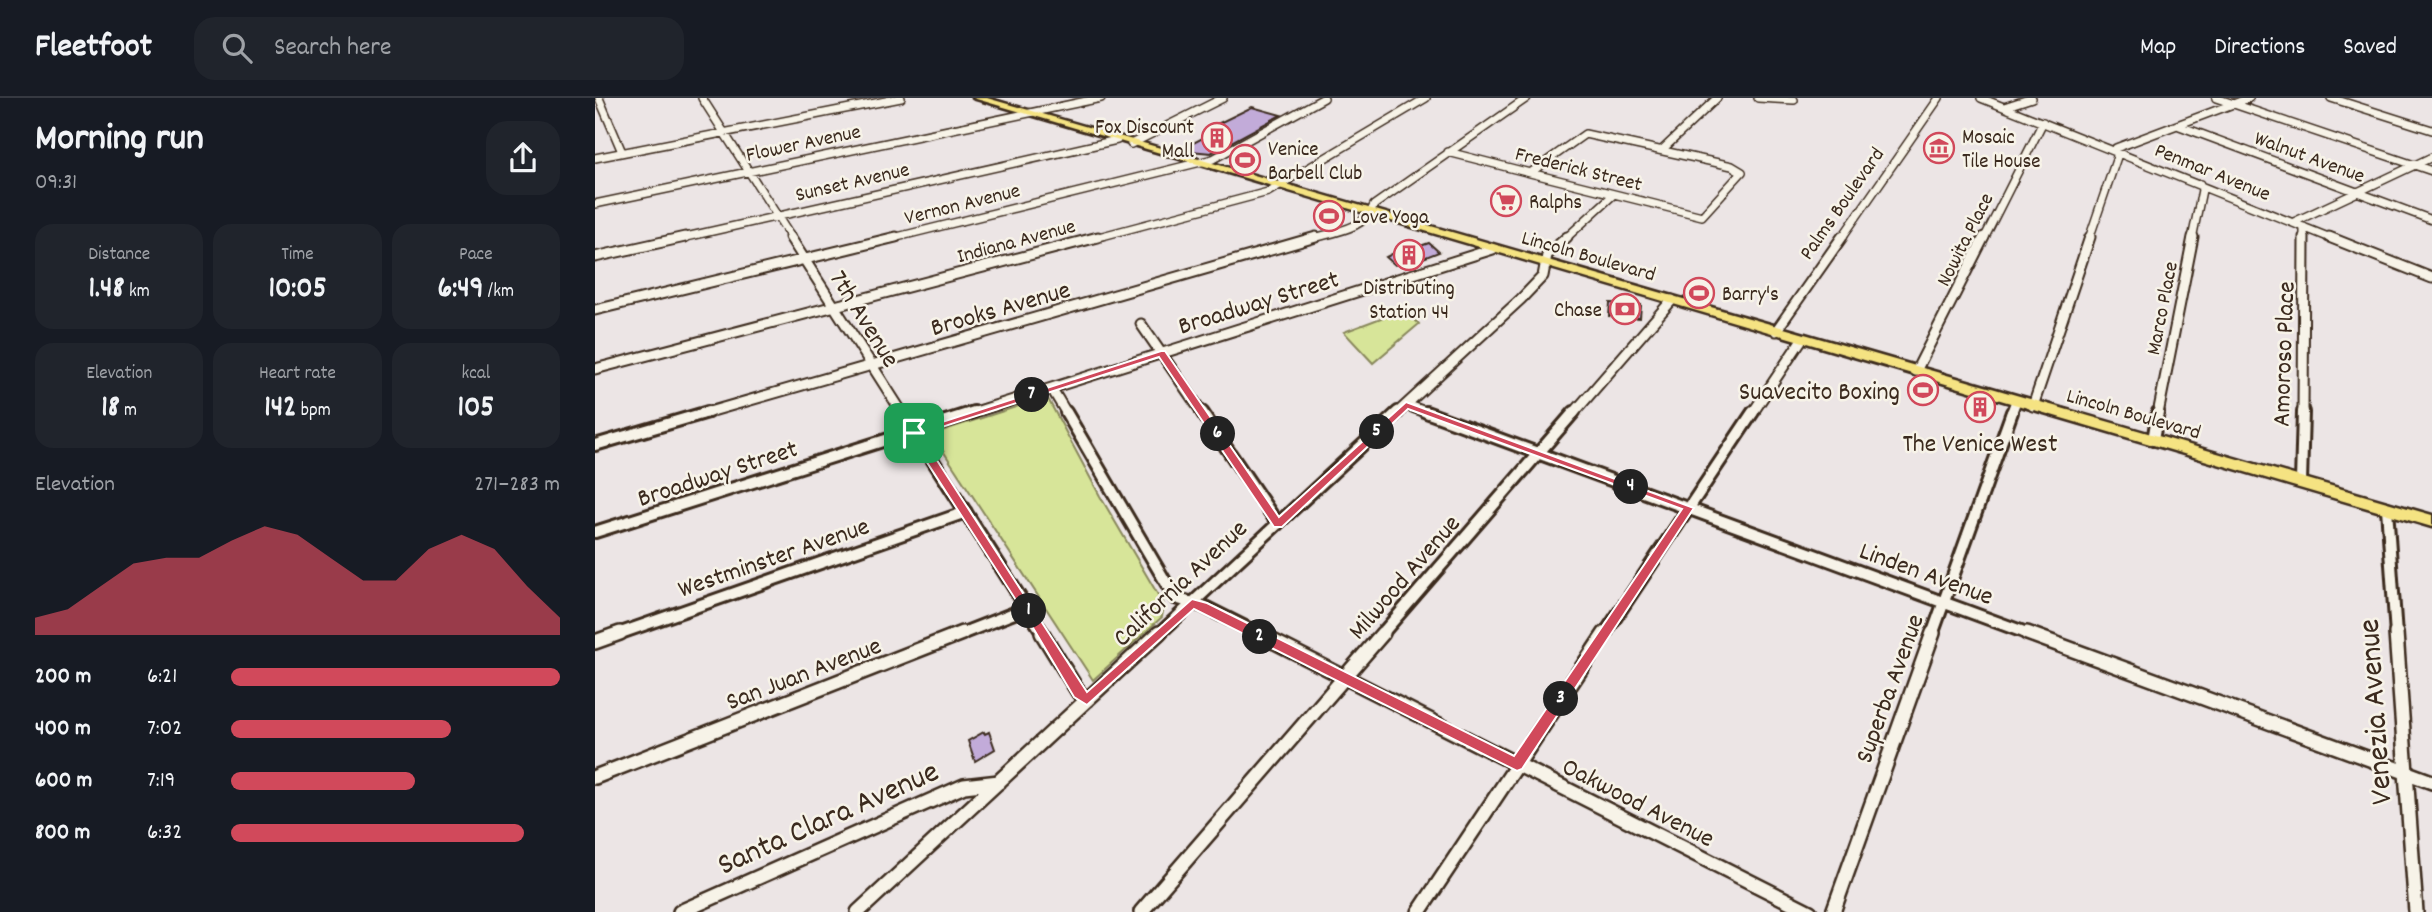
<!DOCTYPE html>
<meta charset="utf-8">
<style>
:root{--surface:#171b24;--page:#20242c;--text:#f1f3f6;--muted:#9ea1a6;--line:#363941;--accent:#d1495b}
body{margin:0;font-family:Dekko,sans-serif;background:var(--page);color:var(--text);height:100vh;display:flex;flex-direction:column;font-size:26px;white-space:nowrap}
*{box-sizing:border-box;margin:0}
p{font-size:23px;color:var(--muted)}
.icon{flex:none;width:38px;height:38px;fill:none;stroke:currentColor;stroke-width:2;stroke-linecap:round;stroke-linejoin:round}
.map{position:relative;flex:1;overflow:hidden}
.details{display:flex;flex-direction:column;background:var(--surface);width:595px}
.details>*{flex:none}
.pin{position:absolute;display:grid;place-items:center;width:60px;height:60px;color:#fff;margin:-30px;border-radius:14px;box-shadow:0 4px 10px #0006}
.km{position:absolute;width:35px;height:35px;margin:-18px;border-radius:50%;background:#222;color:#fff;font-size:19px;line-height:35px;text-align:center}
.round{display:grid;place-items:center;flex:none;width:74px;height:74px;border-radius:21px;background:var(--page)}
.overview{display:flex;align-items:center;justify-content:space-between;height:119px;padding:0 35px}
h1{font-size:38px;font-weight:800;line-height:52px}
.stats{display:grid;grid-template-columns:repeat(3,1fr);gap:10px;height:119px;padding:7px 35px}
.stats div{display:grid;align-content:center;border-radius:18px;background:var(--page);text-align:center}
.stats b{font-size:30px;font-weight:800}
.stats small{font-size:19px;font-weight:400}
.stats p{font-size:19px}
.chart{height:196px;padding:14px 35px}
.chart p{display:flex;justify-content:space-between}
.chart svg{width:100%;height:126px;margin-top:7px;fill:var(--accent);opacity:.7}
ul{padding:0 35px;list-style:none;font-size:23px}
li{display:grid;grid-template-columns:112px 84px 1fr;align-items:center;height:52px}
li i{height:18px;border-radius:9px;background:var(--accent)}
header{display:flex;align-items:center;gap:42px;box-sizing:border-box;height:98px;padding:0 35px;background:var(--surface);border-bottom:2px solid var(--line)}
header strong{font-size:33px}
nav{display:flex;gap:38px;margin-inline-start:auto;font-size:24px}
.search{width:490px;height:63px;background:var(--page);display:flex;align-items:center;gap:18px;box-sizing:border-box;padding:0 24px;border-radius:21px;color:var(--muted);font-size:26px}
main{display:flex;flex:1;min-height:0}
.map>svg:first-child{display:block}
.green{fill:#d7e599;stroke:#89885c;stroke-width:2}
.building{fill:#c2abd9;stroke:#3b2a1e;stroke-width:2}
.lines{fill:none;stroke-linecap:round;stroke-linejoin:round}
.minor-far3-casing{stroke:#3b2a1e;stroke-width:10}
.minor-far2-casing{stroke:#3b2a1e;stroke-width:13}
.minor-far1-casing{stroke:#3b2a1e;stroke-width:16}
.minor-casing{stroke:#3b2a1e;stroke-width:18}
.highway-casing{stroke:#3b2a1e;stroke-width:5}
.minor-far3{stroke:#f7f3e8;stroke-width:7}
.minor-far2{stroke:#f7f3e8;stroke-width:9}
.minor-far1{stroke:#f7f3e8;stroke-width:10}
.minor{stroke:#f7f3e8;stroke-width:13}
.highway{fill:#f5e382;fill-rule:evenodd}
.route{fill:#d1495b;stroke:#fff;stroke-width:2;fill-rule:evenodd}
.labels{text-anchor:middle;stroke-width:5;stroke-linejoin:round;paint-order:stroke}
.far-poi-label{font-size:21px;fill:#3b2a1e;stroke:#f7f3e8;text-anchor:start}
.far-street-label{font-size:21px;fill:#3b2a1e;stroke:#f7f3e8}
.street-label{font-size:26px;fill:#3b2a1e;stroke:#f7f3e8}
.poi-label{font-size:26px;fill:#3b2a1e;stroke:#f7f3e8;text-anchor:end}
.near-street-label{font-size:32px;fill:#3b2a1e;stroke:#f7f3e8}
</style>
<header>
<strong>Fleetfoot</strong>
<div class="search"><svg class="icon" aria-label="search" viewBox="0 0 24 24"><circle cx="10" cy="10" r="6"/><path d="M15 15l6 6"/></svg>Search here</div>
<nav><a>Map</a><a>Directions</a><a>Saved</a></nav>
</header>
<main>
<section class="details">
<div class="overview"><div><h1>Morning run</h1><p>09:31</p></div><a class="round"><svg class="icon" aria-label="share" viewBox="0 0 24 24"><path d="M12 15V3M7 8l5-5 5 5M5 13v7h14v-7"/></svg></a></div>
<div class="stats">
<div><p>Distance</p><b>1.48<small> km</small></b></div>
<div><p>Time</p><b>10:05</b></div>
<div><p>Pace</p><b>6:49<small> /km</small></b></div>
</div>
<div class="stats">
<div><p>Elevation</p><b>18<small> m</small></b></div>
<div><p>Heart rate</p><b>142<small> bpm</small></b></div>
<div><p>kcal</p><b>105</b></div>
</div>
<div class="chart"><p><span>Elevation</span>271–283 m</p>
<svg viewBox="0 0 160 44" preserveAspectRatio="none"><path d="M0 44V38L10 35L20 27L30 19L40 17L50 17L60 11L70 6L80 9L90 17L100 25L110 25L120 14L130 9L140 14L150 27L160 38V44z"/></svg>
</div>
<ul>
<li><b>200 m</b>6:21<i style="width:100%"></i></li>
<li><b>400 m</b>7:02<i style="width:67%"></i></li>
<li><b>600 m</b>7:19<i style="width:56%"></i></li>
<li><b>800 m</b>6:32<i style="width:89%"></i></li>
</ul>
</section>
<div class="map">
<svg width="1837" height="814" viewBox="0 0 1837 814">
<rect width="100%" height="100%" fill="#ece5e5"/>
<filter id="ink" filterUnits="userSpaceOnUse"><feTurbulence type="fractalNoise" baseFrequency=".0143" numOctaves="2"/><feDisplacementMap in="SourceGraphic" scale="14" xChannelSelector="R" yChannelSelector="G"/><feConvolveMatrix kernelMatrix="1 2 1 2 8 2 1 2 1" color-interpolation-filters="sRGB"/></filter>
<g filter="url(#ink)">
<!-- green -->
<path class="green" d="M807 212 811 213 824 226 778 265 749 234Z
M452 299 505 398 569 507 567 519 498 582 337 336Z"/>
<!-- building -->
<path class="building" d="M657 9 686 17 616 55 585 52 623 32 614 30Z
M834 145 844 154 813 166 810 164 800 167 791 159 811 149 814 152Z
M1015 205 1046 207 1045 220 1014 218Z
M389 634 390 636 394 634 400 651 380 663 373 643Z"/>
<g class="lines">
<!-- minor-far3 casing -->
<g class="minor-far3-casing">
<path id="minor-far3" d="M4 0 27 54
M107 0 197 141
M1163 0 1199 2
M1386 0 1738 141
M1621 0 1837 73
M1736 0 1837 32
M1409 9 1437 0
M1582 27 1837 122
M990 36 1137 68 1147 74 1107 118 935 75Z
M536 46 628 0
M1067 52 1122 0
M853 54 935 75
M0 60 306 0
M0 106 506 0
M1699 124 1837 59
M1709 129V141
M82 141 522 42
M294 141 618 61 729 0
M496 141 673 94 831 0
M715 141C738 134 770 132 779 107L932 0
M970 141 1018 97
M1246 141 1344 0
M1389 141 1448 24
M1494 141 1522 59 1521 50 1654 0
M1597 141 1607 92 1605 86"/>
</g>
<!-- minor-far2 casing -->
<g class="minor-far2-casing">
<path id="minor-far2" d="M195 139 308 316
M1734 139 1837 180
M0 159 90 139
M0 212 301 139
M546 226 608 316
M1181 233 1247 139
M0 271 503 139
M1321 273 1389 139
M457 291 472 316
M811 307 836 316
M1438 308 1495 139
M107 316 721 139
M374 316 898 151
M801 316 926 201 948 178 952 157 972 139
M978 316 1077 202
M1157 316 1207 241
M1416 316 1421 303
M1563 316 1598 139
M1708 316 1709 139"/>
</g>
<!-- minor-far1 casing -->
<g class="minor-far1-casing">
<path id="minor-far1" d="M307 314 449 537
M471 314 580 500 608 508 666 537
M607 314 683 426
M831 314 1437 537
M1558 342 1563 314
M0 347 113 314
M1706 384 1708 314
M1792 410 1801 537
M0 434 379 314
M20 537 371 414
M363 537 432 510
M563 537 803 314
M786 537 979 314
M1009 537 1158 314
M1337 537 1417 314"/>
</g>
<!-- minor casing -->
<g class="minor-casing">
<path id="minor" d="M447 535 484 595 492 602
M662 535 1215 814
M1432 535 1837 684
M1801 535 1821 814
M0 544 25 535
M0 679 367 535
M85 814 369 688 404 684
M263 814 564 535
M546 814 788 535
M824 814 1010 535
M1238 814 1338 535"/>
</g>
<!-- highway casing -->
<g class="highway-casing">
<path id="highway" d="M378 0H392L1837 417V429Z"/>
</g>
<!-- minor-far3 -->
<use href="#minor-far3" class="minor-far3"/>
<!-- minor-far2 -->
<use href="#minor-far2" class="minor-far2"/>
<!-- minor-far1 -->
<use href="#minor-far1" class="minor-far1"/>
<!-- minor -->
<use href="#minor" class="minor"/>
<!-- highway -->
<use href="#highway" class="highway"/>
</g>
</g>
<!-- route -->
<path class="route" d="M566 253H570L684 419 811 304 1099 410 927 671 922 673 599 511 492 607 479 599 428 513 313 335ZM564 259 679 429H687L813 311 1087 411 919 658 612 505 597 501 492 594 325 336Z"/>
<!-- icons -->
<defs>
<g id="building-ring" transform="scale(1.575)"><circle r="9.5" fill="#f7f3e8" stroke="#d1495b" stroke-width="1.5"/><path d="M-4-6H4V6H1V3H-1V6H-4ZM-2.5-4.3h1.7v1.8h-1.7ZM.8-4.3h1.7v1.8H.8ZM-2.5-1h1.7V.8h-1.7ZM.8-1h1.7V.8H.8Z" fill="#d1495b"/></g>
<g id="museum-ring" transform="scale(1.575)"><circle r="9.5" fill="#f7f3e8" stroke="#d1495b" stroke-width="1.5"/><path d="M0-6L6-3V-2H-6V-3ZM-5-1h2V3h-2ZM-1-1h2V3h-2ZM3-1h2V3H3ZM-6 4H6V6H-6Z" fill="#d1495b"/></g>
<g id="stadium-ring" transform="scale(1.575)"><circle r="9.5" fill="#f7f3e8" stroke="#d1495b" stroke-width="1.5"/><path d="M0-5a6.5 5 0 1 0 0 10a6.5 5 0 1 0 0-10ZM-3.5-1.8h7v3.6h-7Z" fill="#d1495b"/></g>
<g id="supermarket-ring" transform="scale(1.575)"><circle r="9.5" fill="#f7f3e8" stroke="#d1495b" stroke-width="1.5"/><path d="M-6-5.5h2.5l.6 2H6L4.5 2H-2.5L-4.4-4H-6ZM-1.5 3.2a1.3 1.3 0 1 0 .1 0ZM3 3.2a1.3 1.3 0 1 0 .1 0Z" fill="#d1495b"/></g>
<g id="bank-ring" transform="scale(1.575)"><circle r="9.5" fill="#f7f3e8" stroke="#d1495b" stroke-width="1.5"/><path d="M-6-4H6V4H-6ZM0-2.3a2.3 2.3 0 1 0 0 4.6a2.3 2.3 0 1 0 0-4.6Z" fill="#d1495b"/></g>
</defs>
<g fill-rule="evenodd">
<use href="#building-ring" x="622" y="40"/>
<use href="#museum-ring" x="1344" y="50"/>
<use href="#stadium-ring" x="650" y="62"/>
<use href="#supermarket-ring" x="911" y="103"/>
<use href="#stadium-ring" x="734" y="118"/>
<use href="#building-ring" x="814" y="157"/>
<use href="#stadium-ring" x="1104" y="195"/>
<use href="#bank-ring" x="1030" y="211"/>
<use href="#stadium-ring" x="1328" y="292"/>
<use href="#building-ring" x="1385" y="309"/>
</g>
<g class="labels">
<!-- far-poi labels -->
<g class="far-poi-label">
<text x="599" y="35" text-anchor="end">Fox Discount<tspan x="599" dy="24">Mall</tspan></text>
<text x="1367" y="45">Mosaic<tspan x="1367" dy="24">Tile House</tspan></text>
<text x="673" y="57">Venice<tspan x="673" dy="24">Barbell Club</tspan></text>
<text x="934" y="110">Ralphs</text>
<text x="757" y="125">Love Yoga</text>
<text x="814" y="196" text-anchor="middle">Distributing<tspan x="814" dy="24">Station 44</tspan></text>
<text x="1127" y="202">Barry's</text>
<text x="1007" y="218" text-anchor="end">Chase</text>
</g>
<!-- far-street labels -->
<g class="far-street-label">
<text transform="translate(208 44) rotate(-12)" y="7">Flower Avenue</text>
<text transform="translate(1715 58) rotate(20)" y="7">Walnut Avenue</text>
<text transform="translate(984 70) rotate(14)" y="7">Frederick Street</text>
<text transform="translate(1618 73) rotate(22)" y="7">Penmar Avenue</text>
<text transform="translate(257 83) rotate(-13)" y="7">Sunset Avenue</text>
<text transform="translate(367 105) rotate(-14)" y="7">Vernon Avenue</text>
<text transform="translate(1246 105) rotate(-55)" y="7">Palms Boulevard</text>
<text transform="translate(1369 141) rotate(-63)" y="7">Nowita Place</text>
<text transform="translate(421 142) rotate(-15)" y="7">Indiana Avenue</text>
<text transform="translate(994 157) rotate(16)" y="7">Lincoln Boulevard</text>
<text transform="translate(1566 210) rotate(-79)" y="7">Marco Place</text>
<text transform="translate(1539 315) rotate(16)" y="7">Lincoln Boulevard</text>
</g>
<!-- street labels -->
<g class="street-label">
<text transform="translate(663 203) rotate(-17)" y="9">Broadway Street</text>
<text transform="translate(405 209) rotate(-16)" y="9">Brooks Avenue</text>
<text transform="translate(271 220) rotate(58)" y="9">7th Avenue</text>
<text transform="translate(1687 256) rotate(-88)" y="9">Amoroso Place</text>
<text transform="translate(122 374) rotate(-18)" y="9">Broadway Street</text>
<text transform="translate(178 458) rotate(-19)" y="9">Westminster Avenue</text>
<text transform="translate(1332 474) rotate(20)" y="9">Linden Avenue</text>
<text transform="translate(808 478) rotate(-49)" y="9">Milwood Avenue</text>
<text transform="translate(584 484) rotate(-43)" y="9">California Avenue</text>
<text transform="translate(208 574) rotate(-21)" y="9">San Juan Avenue</text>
<text transform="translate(1293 590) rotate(-70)" y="9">Superba Avenue</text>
<text transform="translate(1044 703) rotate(27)" y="9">Oakwood Avenue</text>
</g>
<!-- poi labels -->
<g class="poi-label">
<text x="1305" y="301">Suavecito Boxing</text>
<text x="1385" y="353" text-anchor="middle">The Venice West</text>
</g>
<!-- near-street labels -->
<g class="near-street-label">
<text transform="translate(1778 614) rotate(-94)" y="11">Venezia Avenue</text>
<text transform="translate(232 718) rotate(-24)" y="11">Santa Clara Avenue</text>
</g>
</g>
</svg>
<div class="pin" style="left:319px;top:335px;background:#1e9e55"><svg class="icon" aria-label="arrive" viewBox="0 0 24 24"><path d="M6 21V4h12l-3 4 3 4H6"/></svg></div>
<b class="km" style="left:434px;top:513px">1</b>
<b class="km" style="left:665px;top:539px">2</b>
<b class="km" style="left:966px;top:601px">3</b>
<b class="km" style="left:1036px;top:389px">4</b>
<b class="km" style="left:782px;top:334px">5</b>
<b class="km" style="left:623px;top:336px">6</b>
<b class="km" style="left:437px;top:297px">7</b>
</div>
</main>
